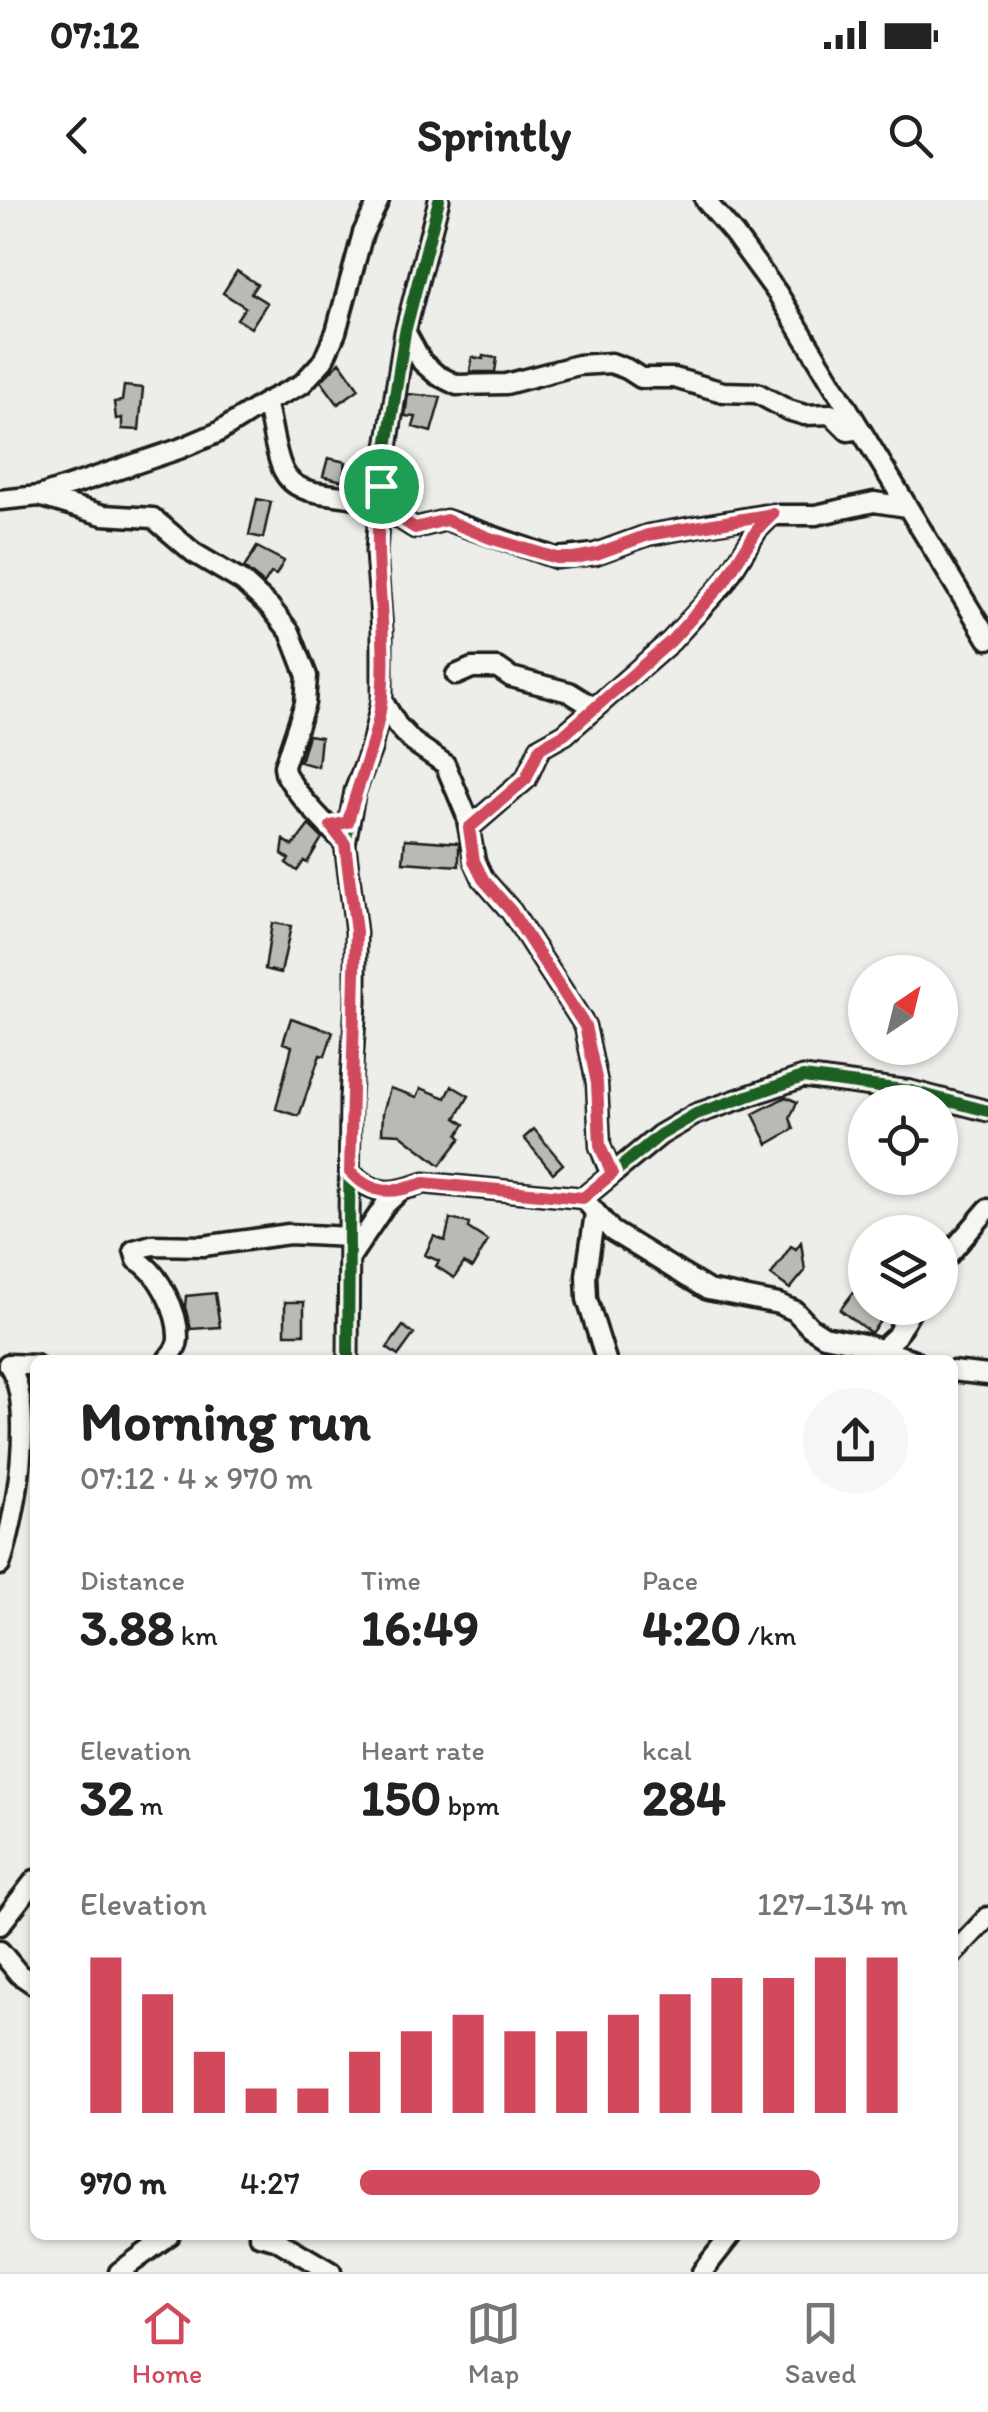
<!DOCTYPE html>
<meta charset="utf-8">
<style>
:root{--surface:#fff;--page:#f6f6f6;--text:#222;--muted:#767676;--line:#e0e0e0;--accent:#d1495b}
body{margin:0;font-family:Itim,sans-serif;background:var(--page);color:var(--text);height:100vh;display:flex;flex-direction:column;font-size:38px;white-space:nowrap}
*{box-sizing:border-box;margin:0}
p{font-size:32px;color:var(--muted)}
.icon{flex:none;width:55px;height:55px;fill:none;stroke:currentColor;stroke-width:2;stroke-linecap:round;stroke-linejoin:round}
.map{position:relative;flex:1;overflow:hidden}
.drawer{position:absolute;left:30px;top:1155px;width:928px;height:885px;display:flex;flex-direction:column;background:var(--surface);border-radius:15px;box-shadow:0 2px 8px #0004}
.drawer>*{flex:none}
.needle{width:65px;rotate:35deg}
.fabs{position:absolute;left:848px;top:755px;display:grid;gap:20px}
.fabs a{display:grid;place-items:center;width:110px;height:110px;border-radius:50%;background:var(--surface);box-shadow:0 2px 8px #0004;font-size:50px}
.pin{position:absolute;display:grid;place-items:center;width:85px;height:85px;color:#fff;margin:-42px;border:5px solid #fff;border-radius:50%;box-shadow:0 2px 10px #0007}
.round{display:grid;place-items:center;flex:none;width:105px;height:105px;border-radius:52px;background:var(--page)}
.headline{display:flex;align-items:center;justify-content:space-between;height:170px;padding:0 50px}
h1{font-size:55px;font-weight:700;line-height:75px}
.stats{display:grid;grid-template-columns:repeat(3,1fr);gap:15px;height:170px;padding:10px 50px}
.stats div{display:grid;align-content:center}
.stats b{font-size:50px;font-weight:700}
.stats small{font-size:28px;font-weight:400}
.stats p{font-size:28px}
.chart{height:280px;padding:20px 50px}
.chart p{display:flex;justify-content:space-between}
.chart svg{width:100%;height:180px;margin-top:10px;stroke:var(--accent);stroke-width:6}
ul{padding:0 50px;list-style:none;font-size:32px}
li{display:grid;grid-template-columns:160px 120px 1fr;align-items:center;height:75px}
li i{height:25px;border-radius:12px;background:var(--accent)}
.status{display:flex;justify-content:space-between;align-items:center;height:70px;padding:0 50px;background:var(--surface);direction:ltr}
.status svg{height:28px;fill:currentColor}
header{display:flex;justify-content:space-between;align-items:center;height:130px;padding:0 50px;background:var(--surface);font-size:45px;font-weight:700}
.tab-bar{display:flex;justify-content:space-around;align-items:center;height:140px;border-top:2px solid var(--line);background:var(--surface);font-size:28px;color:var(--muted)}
.tab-bar a{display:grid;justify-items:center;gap:5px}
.tab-bar .selected{color:var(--accent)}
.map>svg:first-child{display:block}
.building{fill:#b9b9b6;stroke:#1c1c1c;stroke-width:2.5}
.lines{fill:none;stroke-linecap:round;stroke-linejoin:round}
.minor-casing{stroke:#1c1c1c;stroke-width:25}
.minor{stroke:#f6f6f2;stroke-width:18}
.cycleway-casing{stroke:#f6f6f2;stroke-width:19}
.cycleway{stroke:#1b5e20;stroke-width:12}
.route-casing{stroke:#fff;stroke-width:20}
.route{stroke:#d1495b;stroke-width:12}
</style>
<div class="status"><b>07:12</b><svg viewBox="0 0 49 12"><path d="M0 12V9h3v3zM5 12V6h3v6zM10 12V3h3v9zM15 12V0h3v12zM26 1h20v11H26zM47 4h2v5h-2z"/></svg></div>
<header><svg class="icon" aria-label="back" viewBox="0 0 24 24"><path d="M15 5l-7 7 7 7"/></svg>Sprintly<svg class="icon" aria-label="search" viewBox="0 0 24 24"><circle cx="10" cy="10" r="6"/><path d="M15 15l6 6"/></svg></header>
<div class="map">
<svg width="988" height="2072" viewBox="0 0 988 2072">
<rect width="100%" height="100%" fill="#edede9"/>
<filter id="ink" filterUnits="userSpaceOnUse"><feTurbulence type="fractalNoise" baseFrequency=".01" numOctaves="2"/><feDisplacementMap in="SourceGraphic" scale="20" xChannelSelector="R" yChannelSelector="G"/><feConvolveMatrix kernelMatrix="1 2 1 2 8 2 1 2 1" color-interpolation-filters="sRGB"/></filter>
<g filter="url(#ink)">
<!-- building -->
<path class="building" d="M237 71 257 84 251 93 267 103 251 128 237 119 245 107 223 93Z
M483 156 497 158 495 172H470L472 157 483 159Z
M340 162 359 189 338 204 321 181Z
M124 186 143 188 139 230 122 229V218L116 219 114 202 122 201Z
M408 194 441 197 431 232 413 227 416 217 405 216Z
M328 258 346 262 342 281 323 276Z
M257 299 271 302 263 338 249 335Z
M257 347 284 361 276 375 271 373 264 384 244 368Z
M308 535 321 537 318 567 300 562Z
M309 625 322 638 307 663 304 661 297 671 286 663 289 659 282 654 284 640 293 646Z
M405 639 459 643V666L403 662Z
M272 723 291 726 281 773 265 769Z
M291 818 333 832 325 856 320 855 299 916 276 909 292 846 283 843Z
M452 886 469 896 456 918 465 924 458 935 461 938 440 965 400 934 382 933 383 913 390 888 417 897 421 888 446 898Z
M786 897 797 902 790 918 794 929 768 944 753 914Z
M534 929 563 964 553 973 524 938Z
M450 1019 469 1023 468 1028 488 1041 472 1068 464 1063 454 1078 436 1066 439 1061 425 1055 434 1036 445 1041Z
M801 1042 805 1071 790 1089 771 1075 791 1046 796 1049Z
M865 1077V1108H890L871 1133 840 1110Z
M215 1093 220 1127 191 1129 185 1107 186 1096Z
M285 1102H304V1134H285Z
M403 1126 414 1134 398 1156 387 1148Z"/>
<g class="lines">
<!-- minor casing -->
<g class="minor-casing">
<path id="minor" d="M705 0 734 34 778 94 988 439
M406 133 422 162 437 175 457 185 506 184 578 165 611 163 627 169 641 178H674L723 192 757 193 788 210 805 215 831 214 848 231 860 229
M266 202C272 223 274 251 283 270 300 307 355 284 379 311
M39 296 103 315 153 318 194 353 243 382 270 407 290 432 307 476 305 503 284 566 285 573C301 601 324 621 345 644
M0 300 39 296 179 249 217 233 266 202 302 184 323 161 336 132 363 33 379 0
M380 306 415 328 446 320 556 358 595 354 648 335 764 315H816L874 302 907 307
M456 475 472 468H498L511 477 569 492 593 507
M382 500 397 525 413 542 445 564 466 614 475 661 483 679 511 711 585 826 597 883 600 946 611 974
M469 628 526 579 540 548 565 534 671 441 725 382 757 330 773 314
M350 972C375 997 393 994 424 983L583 998 660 935 696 914 803 877 911 891 988 911
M583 998 612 1031 708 1090 779 1104 795 1111 810 1127 824 1136 864 1144 914 1160
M595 1013 586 1075 587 1099 606 1160
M351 1056 385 1005 400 991
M940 1065 988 1009
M882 1149 896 1136 912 1108
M167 1160C172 1153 178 1147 178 1139 179 1113 159 1072 137 1060L134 1050 152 1045 203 1046 289 1034 349 1037
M348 1160 350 898 356 802V732L345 644 355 591 371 549 382 500V430L376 352 381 286 405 132 439 0
M952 1171 988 1175
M0 1365C16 1318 36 1205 8 1164L35 1165
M0 1725 35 1680
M0 1751 19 1774 35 1785
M952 1755 988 1717
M259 2035 275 2039 331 2072
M119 2072 170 2035
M702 2072 731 2035"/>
</g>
<!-- minor -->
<use href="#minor" class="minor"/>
<!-- cycleway casing -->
<g class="cycleway-casing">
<path id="cycleway" d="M350 972C375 997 393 994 424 983L583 998 660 935 696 914 803 877 911 891 988 911
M348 1160 350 898 356 802V732L345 644 355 591 371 549 382 500V430L376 352 381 286 405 132 439 0"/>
</g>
<!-- cycleway -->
<use href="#cycleway" class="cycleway"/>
</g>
</g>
<g class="lines" filter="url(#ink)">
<!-- route casing -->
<g class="route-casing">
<path id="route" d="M381 286 380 306 415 328 446 320 490 338 556 358H574L596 354 648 335 773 314 757 330 724 382 671 441 565 534 540 548 526 579 469 628 474 661 483 679 511 711 585 826 597 883 600 946 612 974 583 998 424 983C393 993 375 997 350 972L356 732 345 644 331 626 348 622C358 580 378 540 382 496 388 434 374 373 379 311L364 298Z"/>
</g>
<!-- route -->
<use href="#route" class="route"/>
</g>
</svg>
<div class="fabs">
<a><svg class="needle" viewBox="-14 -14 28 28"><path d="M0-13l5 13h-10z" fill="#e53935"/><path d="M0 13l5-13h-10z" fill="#767676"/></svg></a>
<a><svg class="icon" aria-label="locate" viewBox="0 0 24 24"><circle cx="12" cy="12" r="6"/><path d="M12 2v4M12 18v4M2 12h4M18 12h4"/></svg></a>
<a><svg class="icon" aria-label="layers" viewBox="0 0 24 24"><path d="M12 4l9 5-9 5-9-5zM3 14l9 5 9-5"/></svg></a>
</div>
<div class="pin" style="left:381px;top:286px;background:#1e9e55"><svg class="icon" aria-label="arrive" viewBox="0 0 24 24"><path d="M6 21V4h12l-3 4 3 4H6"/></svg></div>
<section class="drawer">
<div class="headline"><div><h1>Morning run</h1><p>07:12 · 4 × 970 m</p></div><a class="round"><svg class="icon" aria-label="share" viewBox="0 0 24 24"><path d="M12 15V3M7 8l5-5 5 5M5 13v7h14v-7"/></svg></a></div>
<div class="stats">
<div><p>Distance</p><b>3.88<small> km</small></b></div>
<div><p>Time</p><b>16:49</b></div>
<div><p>Pace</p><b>4:20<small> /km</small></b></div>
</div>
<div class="stats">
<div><p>Elevation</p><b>32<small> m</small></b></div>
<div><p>Heart rate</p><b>150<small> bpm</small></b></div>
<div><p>kcal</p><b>284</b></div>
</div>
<div class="chart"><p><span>Elevation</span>127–134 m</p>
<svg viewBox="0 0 160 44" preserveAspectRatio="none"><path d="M5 44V6M15 44V15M25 44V29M35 44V38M45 44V38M55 44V29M65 44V24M75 44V20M85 44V24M95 44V24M105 44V20M115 44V15M125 44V11M135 44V11M145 44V6M155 44V6"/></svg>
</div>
<ul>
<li><b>970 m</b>4:27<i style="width:84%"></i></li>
</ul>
</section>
</div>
<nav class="tab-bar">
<a class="selected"><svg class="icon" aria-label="home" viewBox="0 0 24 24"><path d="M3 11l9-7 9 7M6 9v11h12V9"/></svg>Home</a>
<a><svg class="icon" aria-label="map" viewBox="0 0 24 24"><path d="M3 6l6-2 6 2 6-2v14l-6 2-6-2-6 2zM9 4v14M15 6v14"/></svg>Map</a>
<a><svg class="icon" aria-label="saved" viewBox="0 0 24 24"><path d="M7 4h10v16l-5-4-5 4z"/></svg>Saved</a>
</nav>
